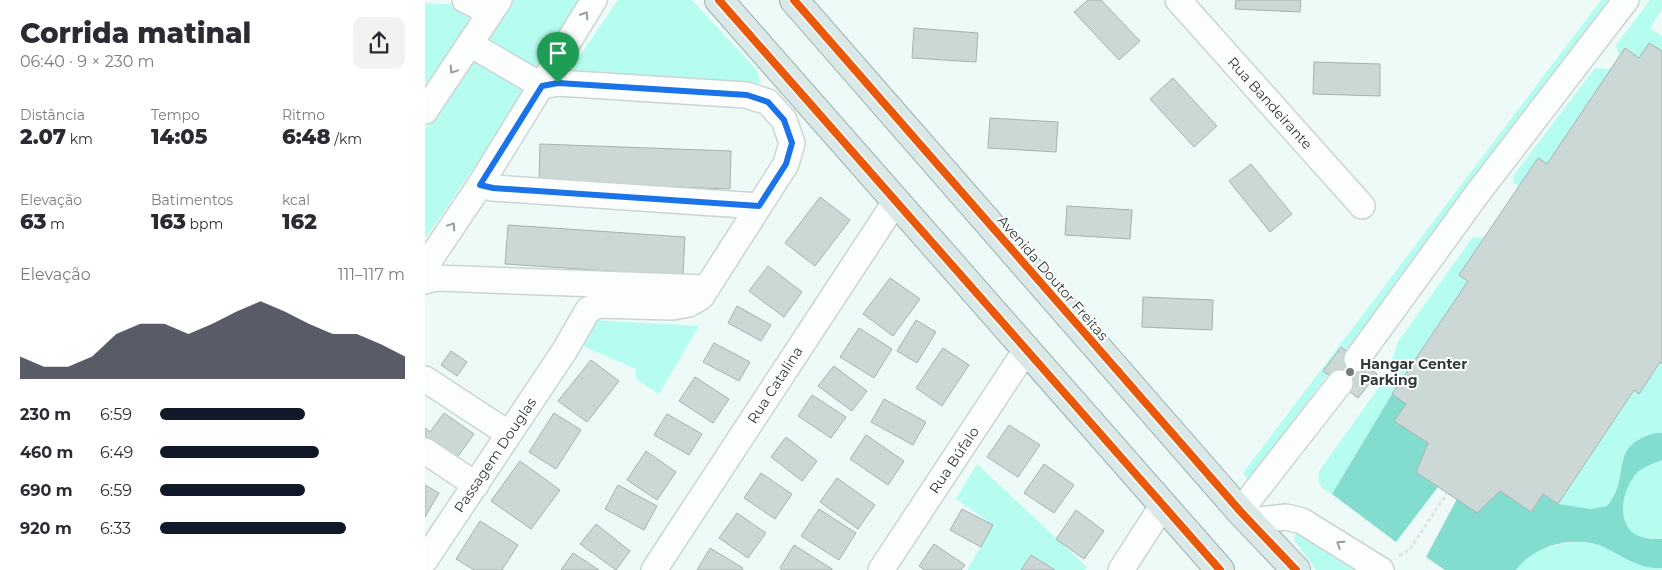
<!DOCTYPE html>
<html lang="pt">
<meta charset="utf-8">
<style>
:root{--surface:#fff;--page:#f2f2f3;--text:#2b2b33;--muted:#7c7c81;--accent:#111827}
body{margin:0;font-family:Montserrat,sans-serif;background:var(--page);color:var(--text);height:100vh;display:flex;flex-direction:column;font-size:19px;white-space:nowrap}
*{box-sizing:border-box;margin:0}
p{font-size:16px;color:var(--muted)}
.icon{flex:none;width:28px;height:28px;fill:none;stroke:currentColor;stroke-width:2;stroke-linecap:round;stroke-linejoin:round}
.map{position:relative;flex:1;overflow:hidden}
.drawer{display:flex;flex-direction:column;background:var(--surface);width:425px}
.drawer>*{flex:none}
.pin{position:absolute;display:grid;place-items:center;width:42px;height:42px;color:#fff;margin:-51px -21px;border-radius:50% 50% 50% 0;rotate:-45deg;box-shadow:0 0 5px #0007}
.pin .icon{rotate:45deg}
.round{display:grid;place-items:center;flex:none;width:52px;height:52px;border-radius:10px;background:var(--page)}
.headline{display:flex;align-items:center;justify-content:space-between;height:85px;padding:0 20px}
h1{font-size:28px;font-weight:800;line-height:38px}
.stats{display:grid;grid-template-columns:repeat(3,1fr);gap:8px;height:85px;padding:5px 20px}
.stats div{display:grid;align-content:center}
.stats b{font-size:21px;font-weight:800}
.stats small{font-size:14px;font-weight:400}
.stats p{font-size:14px}
.chart{height:140px;padding:10px 20px}
.chart p{display:flex;justify-content:space-between}
.chart svg{width:100%;height:90px;margin-top:5px;fill:var(--accent);opacity:.7}
ul{padding:0 20px;list-style:none;font-size:16px}
li{display:grid;grid-template-columns:80px 60px 1fr;align-items:center;height:38px}
li i{height:12px;border-radius:6px;background:var(--accent)}
main{display:flex;flex:1;min-height:0}
.map>svg:first-child{display:block}
.green{fill:#b6fcf0}
.water{fill:#82ddcf}
.building{fill:#ccd8d5;stroke:#a7b2b0}
.lines{fill:none;stroke-linecap:round;stroke-linejoin:round}
.minor-casing{stroke:#cad5d3;stroke-width:28}
.major-casing{stroke:#94b1ad;stroke-width:30}
.path{stroke:#e0e5e3;stroke-width:3;stroke-dasharray:4 2.5;stroke-linecap:butt}
.minor{stroke:#fcfefe;stroke-width:25}
.major{stroke:#dae9e7;stroke-width:28}
.cycleway-casing{stroke:#fff;stroke-width:11}
.cycleway{stroke:#e8590c;stroke-width:8}
.oneway{stroke:#959c9c}
.route-casing{stroke:#fff;stroke-width:10}
.route{stroke:#1a73e8;stroke-width:6}
.poi-dot{fill:#717e7c;stroke:#fff;stroke-width:2}
.labels{text-anchor:middle;stroke-width:4;stroke-linejoin:round;paint-order:stroke}
.street-label{font-size:14px;fill:#2e3b39;stroke:#fff}
.poi-label{font-size:14px;font-weight:bold;fill:#2e3b39;stroke:#fff;text-anchor:start}
</style>
<main>
<section class="drawer">
<div class="headline"><div><h1>Corrida matinal</h1><p>06:40 · 9 × 230 m</p></div><a class="round"><svg class="icon" aria-label="share" viewBox="0 0 24 24"><path d="M12 15V3M7 8l5-5 5 5M5 13v7h14v-7"/></svg></a></div>
<div class="stats">
<div><p>Distância</p><b>2.07<small> km</small></b></div>
<div><p>Tempo</p><b>14:05</b></div>
<div><p>Ritmo</p><b>6:48<small> /km</small></b></div>
</div>
<div class="stats">
<div><p>Elevação</p><b>63<small> m</small></b></div>
<div><p>Batimentos</p><b>163<small> bpm</small></b></div>
<div><p>kcal</p><b>162</b></div>
</div>
<div class="chart"><p><span>Elevação</span>111–117 m</p>
<svg viewBox="0 0 160 44" preserveAspectRatio="none"><path d="M0 44V33L10 38L20 38L30 33L40 22L50 17L60 17L70 22L80 17L90 11L100 6L110 11L120 17L130 22L140 22L150 27L160 33V44z"/></svg>
</div>
<ul>
<li><b>230 m</b>6:59<i style="width:59%"></i></li>
<li><b>460 m</b>6:49<i style="width:65%"></i></li>
<li><b>690 m</b>6:59<i style="width:59%"></i></li>
<li><b>920 m</b>6:33<i style="width:76%"></i></li>
</ul>
</section>
<div class="map">
<svg width="1237" height="570" viewBox="0 0 1237 570">
<rect width="100%" height="100%" fill="#eefaf7"/>
<!-- green -->
<path class="green" d="M86 0H155L108 71 57 40Z
M193 0H267L332 70 335 82 325 90 149 77 148 66Z
M1176 0H1187L823 480 818 473Z
M1225 0H1237V9L1225 28 1237 36V51L1224 43 1214 58 1194 56 1191 45Z
M0 3 38 5 51 15 7 83 0 82Z
M48 58 103 89 0 239V129Z
M1170 68 1186 69 1122 164 1094 186 1089 183 1088 176Z
M1060 237 1043 281 967 394 907 494C895 487 892 486 894 471L965 372 966 362 973 342 1047 238Z
M170 320 274 326 234 394 211 379V369L153 344Z
M1235 362 1237 364V433H1231L1195 475 1193 490 1182 506 1167 509 1133 504 1209 390 1214 393Z
M1237 460V539C1230 539 1221 539 1214 536 1189 526 1197 487 1213 472 1218 467 1230 463 1237 460Z
M552 464 662 567 660 570H542L568 525 531 499Z
M874 532 934 570H891L869 540 870 535Z
M1150 542C1159 542 1166 542 1174 545 1195 553 1213 570 1237 568V570H1091C1104 550 1128 545 1150 542Z"/>
<!-- water -->
<path class="water" d="M967 394 981 404 969 421 1003 443 991 472 1013 487 971 542 907 494Z
M1231 433H1237V460C1230 463 1218 467 1213 472 1197 487 1189 526 1214 536 1221 539 1230 539 1237 539V568C1213 570 1194 553 1174 545 1158 540 1141 541 1125 546 1112 551 1099 558 1091 570H1020L1001 557 1032 499 1052 513 1075 491 1106 512 1118 494 1133 504 1166 509 1182 506C1208 476 1181 446 1231 433Z"/>
<!-- building -->
<path class="building" d="M663 0H676L715 41 694 60 649 12Z
M811 0H876L875 12 810 9Z
M489 28 553 33 551 62 487 58Z
M1224 43 1237 51V364L1235 362 1214 394 1209 390 1133 504 1118 494 1106 512 1075 491 1052 513 991 472 1003 443 969 421 981 404 967 394 1043 281 1034 275 1113 158 1122 164 1200 48 1214 58Z
M889 62 955 64V96L888 94Z
M748 78 792 126 769 147 725 99Z
M565 118 633 122 631 152 563 148Z
M115 144 306 151 305 189 114 182Z
M826 164 867 214 845 232 804 181Z
M395 197 425 220 390 266 360 243Z
M642 206 707 210 705 239 640 235Z
M83 225 260 237 258 276 80 264Z
M343 266 377 292 359 317 324 291Z
M465 278 495 299 468 336 438 314Z
M718 297 788 300 787 330 717 327Z
M312 306 346 325 336 341 303 323Z
M491 320 511 332 492 363 472 351Z
M434 328 467 349 449 378 415 357Z
M289 343 325 362 314 381 278 362Z
M916 347 952 374 933 398 898 371Z
M518 348 544 365 517 406 491 388Z
M26 351 42 362 32 376 16 365Z
M166 360 194 381 162 422 133 401Z
M409 366 442 391 427 411 393 386Z
M270 377 304 399 288 423 254 401Z
M387 395 421 417 406 438 373 416Z
M459 399 501 422 488 445 446 422Z
M19 413 49 434 26 466 0 447V428L5 432Z
M129 413 156 430 131 469 104 452Z
M242 414 277 434 264 455 229 435Z
M584 425 615 445 593 477 562 457Z
M441 435 479 461 463 485 425 459Z
M361 437 392 461 377 481 346 457Z
M221 451 251 472 232 500 202 480Z
M95 461 135 490 106 529 66 501Z
M619 464 649 485 629 513 599 493Z
M336 473 367 494 350 519 319 498Z
M412 478 450 505 433 529 395 502Z
M0 485 14 493 0 517Z
M193 485 232 506 219 530 180 509Z
M394 509 431 533 414 560 376 536Z
M537 509 568 525 556 547 525 530Z
M651 510 679 531 659 559 631 539Z
M312 513 341 533 323 558 294 538Z
M55 521 93 545 77 570H49L31 559Z
M171 524 205 551 191 570 155 544Z
M509 544 540 565 536 570H500L494 566Z
M369 545 407 569V570H357L355 568Z
M285 548 318 568 317 570H272Z
M148 553 174 570H136Z
M606 555 630 570H596Z"/>
<g class="lines">
<!-- minor casing -->
<g class="minor-casing">
<path id="minor" d="M40 0 53 6 63 17
M753 0 937 206
M0 111 74 0
M55 185 68 188 334 206
M0 267 55 185 169 0
M0 281 11 278 282 288
M932 359 1052 194 1201 0
M0 379 84 434
M0 451 51 485
M815 511 915 383
M825 521 861 517 877 521 956 570
M0 560 140 350 163 310 174 305 247 307 264 304 276 297 361 164 367 143 359 120 343 102 321 95 133 83 117 86 45 44
M229 570 463 213 470 200
M456 570 601 350
M696 570 738 505"/>
</g>
<!-- major casing -->
<g class="major-casing">
<path id="major" d="M294 0 795 570
M369 0 815 511 871 570"/>
</g>
<!-- path -->
<path class="path" d="M974 556 985 549 1022 493"/>
<!-- minor -->
<use href="#minor" class="minor"/>
<!-- major -->
<use href="#major" class="major"/>
<!-- cycleway casing -->
<g class="cycleway-casing">
<path id="cycleway" d="M294 0 795 570
M369 0 815 511 871 570"/>
</g>
<!-- cycleway -->
<use href="#cycleway" class="cycleway"/>
</g>
<!-- one-way arrows -->
<defs><path id="oneway-chevron" d="M-2-3.5L2.5 0L-2 3.5" fill="none" stroke-width="1.6" stroke-linecap="round" stroke-linejoin="round" transform="scale(1.25)"/></defs>
<g class="oneway">
<use href="#oneway-chevron" transform="translate(160 15) rotate(-58)"/>
<use href="#oneway-chevron" transform="translate(28 70) rotate(124)"/>
<use href="#oneway-chevron" transform="translate(27 226) rotate(-56)"/>
<use href="#oneway-chevron" transform="translate(915 544) rotate(-147)"/>
</g>
<g class="lines">
<!-- route casing -->
<g class="route-casing">
<path id="route" d="M133 83 322 95 343 102 359 120 367 143 361 164 334 206 68 188 55 185 117 86Z"/>
</g>
<!-- route -->
<use href="#route" class="route"/>
</g>
<!-- markers -->
<circle class="poi-dot" cx="925" cy="372" r="5"/>
<g class="labels">
<!-- street labels -->
<g class="street-label">
<text transform="translate(845 103) rotate(48)" y="5">Rua Bandeirante</text>
<text transform="translate(628 278) rotate(49)" y="5">Avenida Doutor Freitas</text>
<text transform="translate(350 385) rotate(-57)" y="5">Rua Catalina</text>
<text transform="translate(70 455) rotate(-56)" y="5">Passagem Douglas</text>
<text transform="translate(529 460) rotate(-56)" y="5">Rua Búfalo</text>
</g>
<!-- poi labels -->
<g class="poi-label">
<text x="935" y="369">Hangar Center<tspan x="935" dy="16">Parking</tspan></text>
</g>
</g>
</svg>
<div class="pin" style="left:133px;top:83px;background:#1e9e55"><svg class="icon" aria-label="arrive" viewBox="0 0 24 24"><path d="M6 21V4h12l-3 4 3 4H6"/></svg></div>
</div>
</main>
